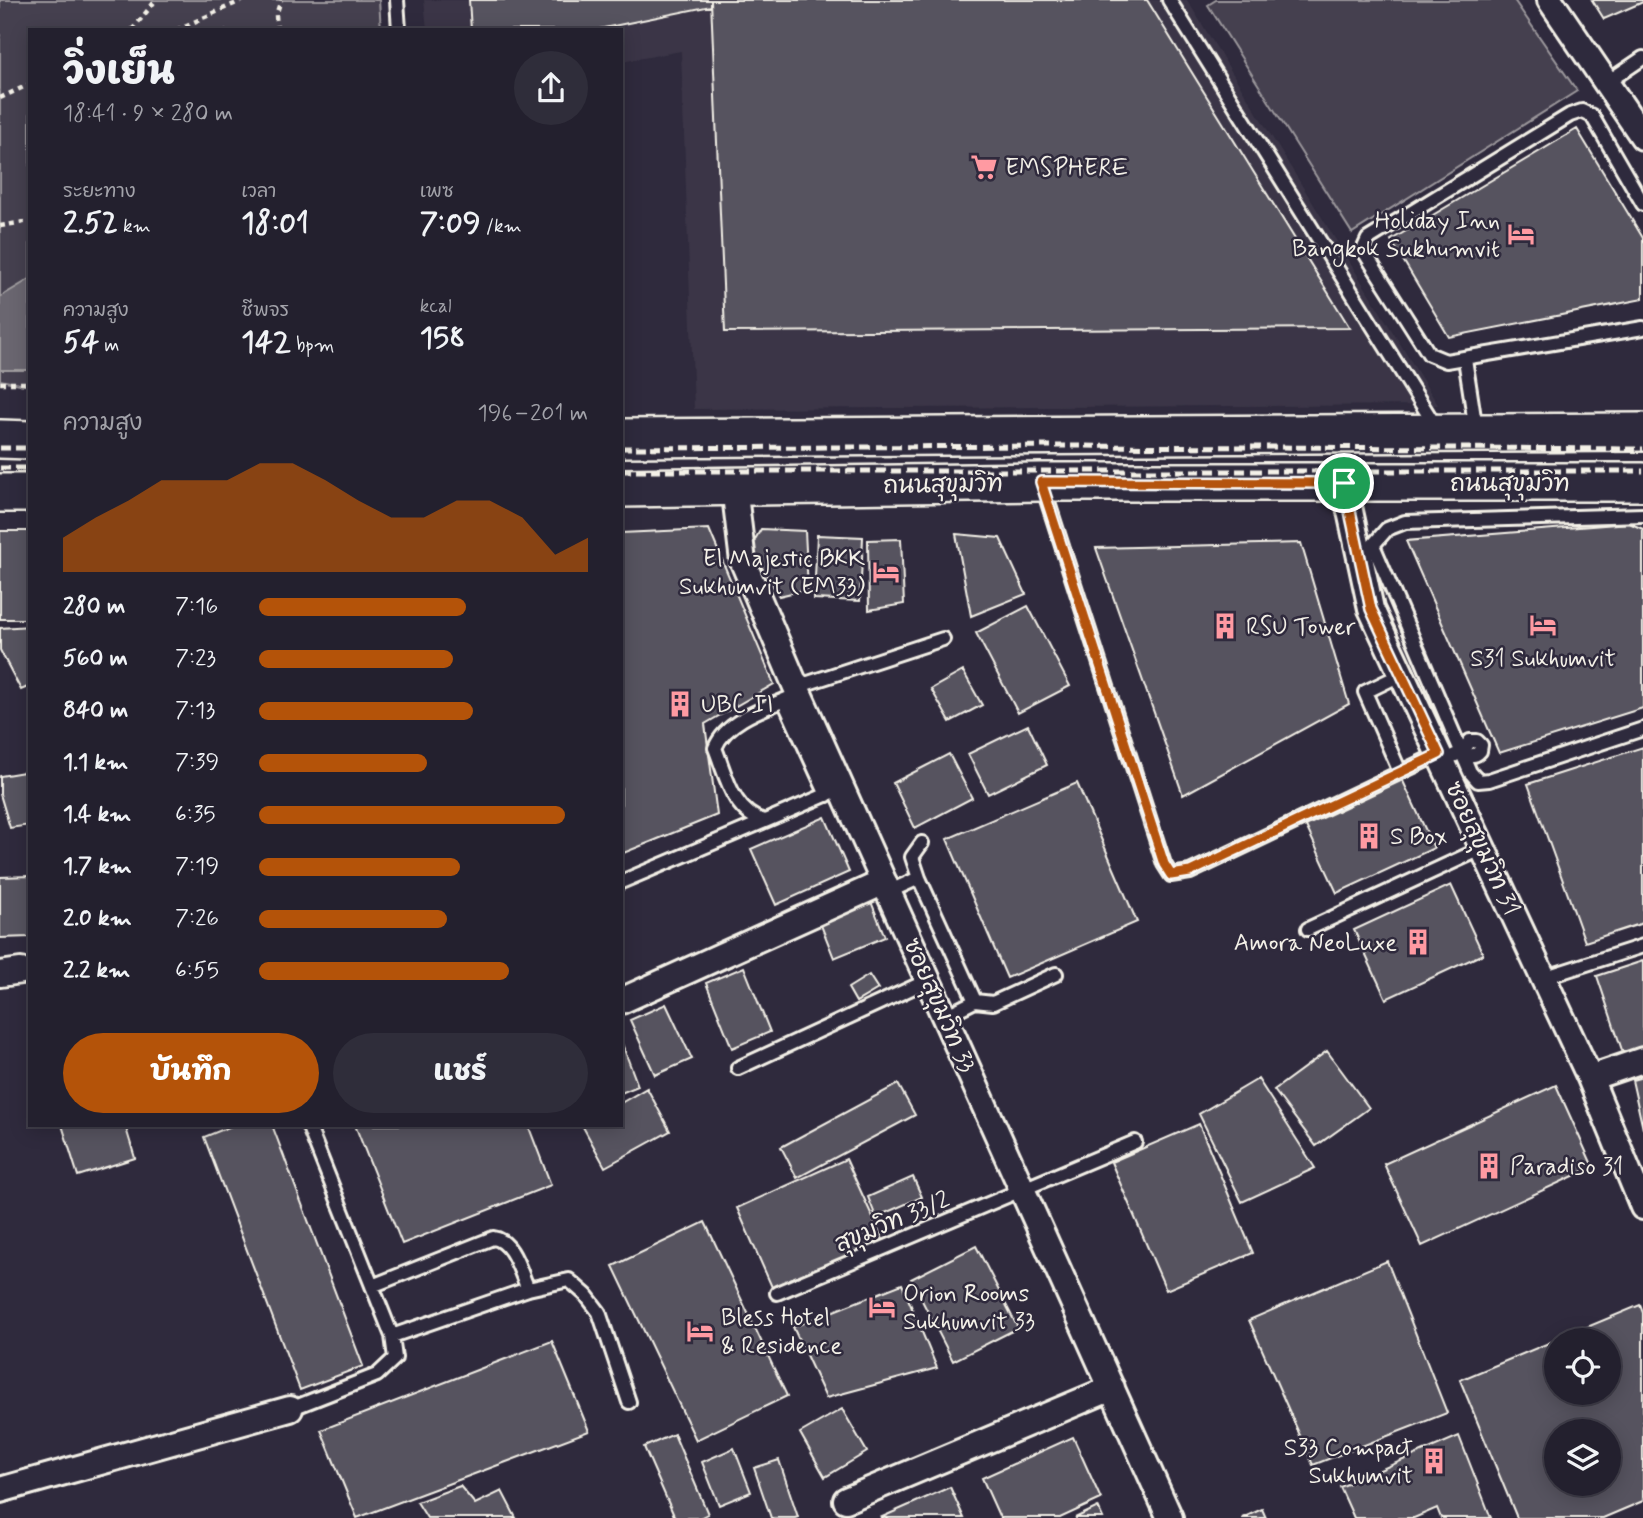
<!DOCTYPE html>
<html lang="th">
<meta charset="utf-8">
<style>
:root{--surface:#23202e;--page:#2f2d3a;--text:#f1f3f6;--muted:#a3a3aa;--line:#403e4a;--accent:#b45309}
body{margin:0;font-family:Mynerve,"Playpen Sans Thai",sans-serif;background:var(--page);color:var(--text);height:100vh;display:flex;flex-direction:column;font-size:26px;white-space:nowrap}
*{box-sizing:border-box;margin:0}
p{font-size:23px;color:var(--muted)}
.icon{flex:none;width:38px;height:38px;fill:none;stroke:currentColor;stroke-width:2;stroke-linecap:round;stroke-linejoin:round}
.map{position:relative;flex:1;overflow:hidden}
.sheet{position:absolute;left:28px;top:28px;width:595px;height:1099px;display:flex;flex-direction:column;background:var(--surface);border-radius:0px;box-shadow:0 4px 18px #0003,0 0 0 2px var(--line)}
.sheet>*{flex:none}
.buttons{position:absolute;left:1544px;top:1328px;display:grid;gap:14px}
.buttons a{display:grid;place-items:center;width:77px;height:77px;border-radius:50%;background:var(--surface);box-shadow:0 4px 18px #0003,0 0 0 2px var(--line);font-size:35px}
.pin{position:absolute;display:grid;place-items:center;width:60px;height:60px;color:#fff;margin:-30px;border:4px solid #fff;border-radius:50%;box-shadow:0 2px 7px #0007}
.round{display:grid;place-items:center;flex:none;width:74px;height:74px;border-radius:37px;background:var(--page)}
.head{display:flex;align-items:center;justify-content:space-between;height:119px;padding:0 35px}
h1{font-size:38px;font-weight:800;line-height:52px}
.stats{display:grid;grid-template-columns:repeat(3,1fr);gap:10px;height:119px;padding:7px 35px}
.stats div{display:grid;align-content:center}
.stats b{font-size:30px;font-weight:800}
.stats small{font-size:19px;font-weight:400}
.stats p{font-size:19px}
.chart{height:196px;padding:14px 35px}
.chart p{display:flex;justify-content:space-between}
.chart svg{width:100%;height:126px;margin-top:7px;fill:var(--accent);opacity:.7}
.button{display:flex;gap:14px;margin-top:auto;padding:14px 35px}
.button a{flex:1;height:80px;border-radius:42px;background:var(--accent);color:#fff;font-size:28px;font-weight:800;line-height:80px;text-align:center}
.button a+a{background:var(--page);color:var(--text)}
ul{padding:0 35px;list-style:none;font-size:23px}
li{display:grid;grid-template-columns:112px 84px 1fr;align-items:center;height:52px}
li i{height:18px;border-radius:9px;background:var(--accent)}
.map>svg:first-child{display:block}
.built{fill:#3b3647}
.green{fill:#454050;stroke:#9c989c;stroke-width:2}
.water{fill:#6a6670;stroke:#a19ea0;stroke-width:2}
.building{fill:#56525f;stroke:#f4f1e8;stroke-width:2;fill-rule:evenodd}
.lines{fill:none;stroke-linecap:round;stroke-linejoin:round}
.lane-casing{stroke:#f4f1e8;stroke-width:18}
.street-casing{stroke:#f4f1e8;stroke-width:30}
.primary-casing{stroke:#f4f1e8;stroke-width:42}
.path{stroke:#f4f1e8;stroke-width:4.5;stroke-dasharray:5 5;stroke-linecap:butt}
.lane{stroke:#2f2a3d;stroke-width:12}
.street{stroke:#2f2a3d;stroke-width:24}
.primary{stroke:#2f2a3d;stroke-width:37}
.rail{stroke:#f4f1e8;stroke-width:5;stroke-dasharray:10 5;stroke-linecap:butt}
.route-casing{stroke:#fff;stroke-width:14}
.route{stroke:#b45309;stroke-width:9}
.labels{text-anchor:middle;stroke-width:5;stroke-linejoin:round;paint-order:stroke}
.poi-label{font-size:24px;fill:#f4f1e8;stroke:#2f2a3d;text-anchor:start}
.street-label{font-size:24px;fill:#f4f1e8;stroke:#2f2a3d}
</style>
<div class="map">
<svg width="1643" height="1518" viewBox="0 0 1643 1518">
<rect width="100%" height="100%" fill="#2f2a3d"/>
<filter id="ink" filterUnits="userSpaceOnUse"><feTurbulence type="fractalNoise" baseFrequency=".0143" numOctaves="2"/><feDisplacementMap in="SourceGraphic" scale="14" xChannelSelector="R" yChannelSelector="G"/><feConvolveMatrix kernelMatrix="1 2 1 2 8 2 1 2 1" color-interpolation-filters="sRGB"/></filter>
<g filter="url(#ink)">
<!-- built -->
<path class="built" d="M424 0H1187L1438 405 694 409 681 51 621 62V30H427Z"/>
<!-- green -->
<path class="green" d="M0 0H379L381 30H30V386L0 380Z
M1216 0H1514L1577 91 1352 233 1208 5Z"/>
<!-- water -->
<path class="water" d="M30 279V370H0V297Z"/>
<!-- building -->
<path class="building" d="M469 0H711V6L594 30H471Z
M711 0H1147L1350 328 725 332Z
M1592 0H1643V2L1604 19Z
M1577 129 1643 238V299L1449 337 1391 240Z
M1629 523 1643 529V708L1499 753 1406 541Z
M709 529 774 684 705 724 717 815 621 854V533Z
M761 529 805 531 808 589 779 596 750 548Z
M0 531H30V619H0Z
M956 534 1000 538 1026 594 971 616Z
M817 535 863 537 860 601 814 599Z
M901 539 904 604 869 610 868 540Z
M1301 543 1349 704 1183 795 1096 548Z
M1028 606 1070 686 1018 713 976 633Z
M30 626V686L21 690 0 650V628Z
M963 671 982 705 950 722 931 689Z
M1028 725 1047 765 988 794 968 754Z
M1643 747V923L1585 942 1528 784Z
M949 754 972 798 915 828 893 783Z
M30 771V825L10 828 0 794V776Z
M1402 779 1434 848 1337 893 1305 824Z
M1077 783 1137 922 1007 978 947 839Z
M825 817 849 872 776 905 751 849Z
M30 876V937L0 938V877Z
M1451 885 1483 954 1386 999 1354 930Z
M870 899 885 937 834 958 819 920Z
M1643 961V1047L1623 1053 1597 976Z
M744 967 770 1032 732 1048 706 983Z
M869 975 878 989 856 1002 848 988Z
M666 1004 692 1059 655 1075 630 1020Z
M621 1041 638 1086 621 1093Z
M1327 1051 1369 1108 1316 1146 1274 1090Z
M1643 1077V1129L1632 1080Z
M1258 1079 1315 1168 1242 1202 1199 1114Z
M898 1084 915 1115 797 1178 781 1147Z
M1556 1085 1593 1167 1422 1246 1384 1164Z
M647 1088 670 1131 605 1167 582 1125H621V1103Z
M1199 1124 1253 1253 1166 1290 1111 1162Z
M62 1125H125L135 1158 78 1176Z
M234 1125H272L363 1366 300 1390 204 1137Z
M355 1125H528L551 1185 402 1244Z
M846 1159 885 1244 775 1294 737 1208Z
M913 1177 922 1197 876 1217 868 1197Z
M705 1222 787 1396 696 1440 613 1266Z
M976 1246 1018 1328 953 1361 911 1279Z
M1387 1261 1447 1413 1313 1465 1249 1320Z
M902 1284 937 1368 826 1398 793 1327Z
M1640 1305 1643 1313V1501L1603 1518H1517L1460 1380ZM1556 1340H1608V1393H1556ZM1556 1432H1608V1484H1556Z
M552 1341 589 1431 357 1518 321 1430Z
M842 1409 867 1452 825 1477 800 1433Z
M674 1434 708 1514 700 1518H675L644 1447Z
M1459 1436 1491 1518H1441L1437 1508 1414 1518H1354L1340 1487Z
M1073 1437 1101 1499 1060 1518H1000L982 1478Z
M734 1448 751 1492 719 1505 702 1462Z
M779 1460 798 1517 795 1518H771L754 1468Z
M460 1486 475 1504 502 1491 516 1518H427L417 1502Z
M950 1487 964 1518H880Z
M1098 1507 1103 1518H1075Z
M1262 1509 1266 1518H1242Z"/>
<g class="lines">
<!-- lane casing -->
<g class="lane-casing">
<path id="lane" d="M397 0 399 30
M1169 0 1436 427
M1606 83 1643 58
M1643 204 1592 116 1582 111 1570 115 1368 239 1363 250 1429 354 1446 361 1643 328
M1465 359 1476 430
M1043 487 1164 864 1171 875 1190 872 1439 754
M1643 515 1405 522 1387 529 1373 545 1470 772 1478 781 1489 780 1643 729
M796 687 943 639
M799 694C772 706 727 718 715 748 726 775 733 814 765 821L842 788
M784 701 827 795
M1442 761 1462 752 1470 741H1477L1481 745 1480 751C1475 757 1469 756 1462 752
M1400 772 1365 692 1402 674
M919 878 912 857 922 843
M621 882 765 821
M888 892 919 878 975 1001 945 1016
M1308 929 1483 848
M1543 978 1643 946
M975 1001 993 1003 1056 974
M738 1068 929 980
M372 1286 493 1238C513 1240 520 1272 528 1289
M777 1293 1135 1142
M392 1336 528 1289 569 1280 586 1295 599 1312 629 1402
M290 1409 377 1375 395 1358 392 1336 308 1125"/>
</g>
<!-- street casing -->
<g class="street-casing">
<path id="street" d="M1550 0 1643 137
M1344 483 1371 609 1590 1078 1643 1207
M734 486 743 562 796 687 1170 1518
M0 974 21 971
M621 1001 884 882
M1590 1078 1643 1060
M0 1490 290 1409
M846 1500 1112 1388"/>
</g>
<!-- primary casing -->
<g class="primary-casing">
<path id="primary" d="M621 438 1643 432
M0 439 30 440
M621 488 1041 482H1643
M0 493H30"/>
</g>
<!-- path -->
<path class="path" d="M132 30 156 0
M176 30 243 0
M277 30 276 15 281 0
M0 98 30 84
M0 226 30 221
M0 383H30"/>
<!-- lane -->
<use href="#lane" class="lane"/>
<!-- street -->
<use href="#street" class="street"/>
<!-- primary -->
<use href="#primary" class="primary"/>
<!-- rail -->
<path class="rail" d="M0 448H30
M621 448 1067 446 1643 449
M0 468H30
M621 471H1643"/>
</g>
</g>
<g class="lines" filter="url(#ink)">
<!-- route casing -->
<g class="route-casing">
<path id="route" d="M1041 482 1344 483 1371 609 1439 754 1190 872 1171 875 1164 864Z"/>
</g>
<!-- route -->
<use href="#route" class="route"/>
</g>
<!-- icons -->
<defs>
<g id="supermarket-bare" transform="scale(2.1)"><path d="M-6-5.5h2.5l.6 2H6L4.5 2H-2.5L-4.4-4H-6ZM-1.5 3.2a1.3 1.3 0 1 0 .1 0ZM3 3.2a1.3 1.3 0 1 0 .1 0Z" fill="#ff9aa2" stroke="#2f2a3d" stroke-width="2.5" paint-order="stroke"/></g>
<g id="hotel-bare" transform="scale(2.1)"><path d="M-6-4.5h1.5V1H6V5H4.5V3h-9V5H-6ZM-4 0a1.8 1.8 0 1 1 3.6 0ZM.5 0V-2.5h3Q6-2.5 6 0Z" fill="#ff9aa2" stroke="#2f2a3d" stroke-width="2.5" paint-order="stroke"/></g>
<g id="building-bare" transform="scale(2.1)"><path d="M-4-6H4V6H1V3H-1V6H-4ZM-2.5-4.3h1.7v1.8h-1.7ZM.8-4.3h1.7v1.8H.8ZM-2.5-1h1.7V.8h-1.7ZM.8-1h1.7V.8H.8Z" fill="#ff9aa2" stroke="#2f2a3d" stroke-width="2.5" paint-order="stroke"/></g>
</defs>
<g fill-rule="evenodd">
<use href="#supermarket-bare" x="984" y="167"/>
<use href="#hotel-bare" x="1521" y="234"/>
<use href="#hotel-bare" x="886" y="572"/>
<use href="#hotel-bare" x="1543" y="625"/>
<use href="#building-bare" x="1225" y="626"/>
<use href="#building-bare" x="680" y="704"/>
<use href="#building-bare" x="1369" y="836"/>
<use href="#building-bare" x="1418" y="942"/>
<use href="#building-bare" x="1489" y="1166"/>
<use href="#hotel-bare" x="882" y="1307"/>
<use href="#hotel-bare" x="700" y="1331"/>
<use href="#building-bare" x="1434" y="1461"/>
</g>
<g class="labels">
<!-- poi labels -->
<g class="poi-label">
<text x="1005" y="175">EMSPHERE</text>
<text x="1500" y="228" text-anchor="end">Holiday Inn<tspan x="1500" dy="28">Bangkok Sukhumvit</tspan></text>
<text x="865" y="566" text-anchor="end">El Majestic BKK<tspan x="865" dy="28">Sukhumvit (EM33)</tspan></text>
<text x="1246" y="634">RSU Tower</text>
<text x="1543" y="666" text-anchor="middle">S31 Sukhumvit</text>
<text x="701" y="712">UBC II</text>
<text x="1390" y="844">S Box</text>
<text x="1397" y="950" text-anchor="end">Amora NeoLuxe</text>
<text x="1510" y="1174">Paradiso 31</text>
<text x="903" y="1301">Orion Rooms<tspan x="903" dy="28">Sukhumvit 33</tspan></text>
<text x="721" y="1325">Bless Hotel<tspan x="721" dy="28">&amp; Residence</tspan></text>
<text x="1413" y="1455" text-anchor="end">S33 Compact<tspan x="1413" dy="28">Sukhumvit</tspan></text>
</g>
<!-- street labels -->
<g class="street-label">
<text x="1510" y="491">ถนนสุขุมวิท</text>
<text transform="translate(943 484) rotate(-1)" y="8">ถนนสุขุมวิท</text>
<text transform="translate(1483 848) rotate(65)" y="8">ซอยสุขุมวิท 31</text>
<text transform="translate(940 1005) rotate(66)" y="8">ซอยสุขุมวิท 33</text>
<text transform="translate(892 1221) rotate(-23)" y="8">สุขุมวิท 33/2</text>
</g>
</g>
</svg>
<div class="buttons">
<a><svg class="icon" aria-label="locate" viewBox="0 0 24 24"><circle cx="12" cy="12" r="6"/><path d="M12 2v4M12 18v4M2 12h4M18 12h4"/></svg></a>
<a><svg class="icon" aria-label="layers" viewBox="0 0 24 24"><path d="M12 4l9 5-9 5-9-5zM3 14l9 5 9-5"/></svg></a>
</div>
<div class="pin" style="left:1344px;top:483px;background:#1e9e55"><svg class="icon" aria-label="arrive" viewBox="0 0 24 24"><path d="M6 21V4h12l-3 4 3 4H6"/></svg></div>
<section class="sheet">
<div class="head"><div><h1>วิ่งเย็น</h1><p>18:41 · 9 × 280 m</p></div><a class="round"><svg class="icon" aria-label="share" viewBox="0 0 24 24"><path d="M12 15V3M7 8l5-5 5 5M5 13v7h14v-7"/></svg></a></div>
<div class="stats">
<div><p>ระยะทาง</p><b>2.52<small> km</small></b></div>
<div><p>เวลา</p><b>18:01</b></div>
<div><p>เพซ</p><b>7:09<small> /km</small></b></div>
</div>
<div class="stats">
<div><p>ความสูง</p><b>54<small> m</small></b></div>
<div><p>ชีพจร</p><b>142<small> bpm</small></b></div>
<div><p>kcal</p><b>158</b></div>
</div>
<div class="chart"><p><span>ความสูง</span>196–201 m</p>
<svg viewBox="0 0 160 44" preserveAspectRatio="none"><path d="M0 44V32L10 25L20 19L30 12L40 12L50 12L60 6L70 6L80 12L90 19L100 25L110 25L120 19L130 19L140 25L150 38L160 32V44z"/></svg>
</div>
<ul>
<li><b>280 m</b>7:16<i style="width:63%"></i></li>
<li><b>560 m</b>7:23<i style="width:59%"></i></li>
<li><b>840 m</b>7:13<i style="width:65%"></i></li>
<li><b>1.1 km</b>7:39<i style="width:51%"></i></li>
<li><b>1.4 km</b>6:35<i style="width:93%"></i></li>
<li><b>1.7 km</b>7:19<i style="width:61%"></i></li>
<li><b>2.0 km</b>7:26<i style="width:57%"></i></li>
<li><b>2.2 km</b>6:55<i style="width:76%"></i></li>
</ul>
<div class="button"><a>บันทึก</a><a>แชร์</a></div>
</section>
</div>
